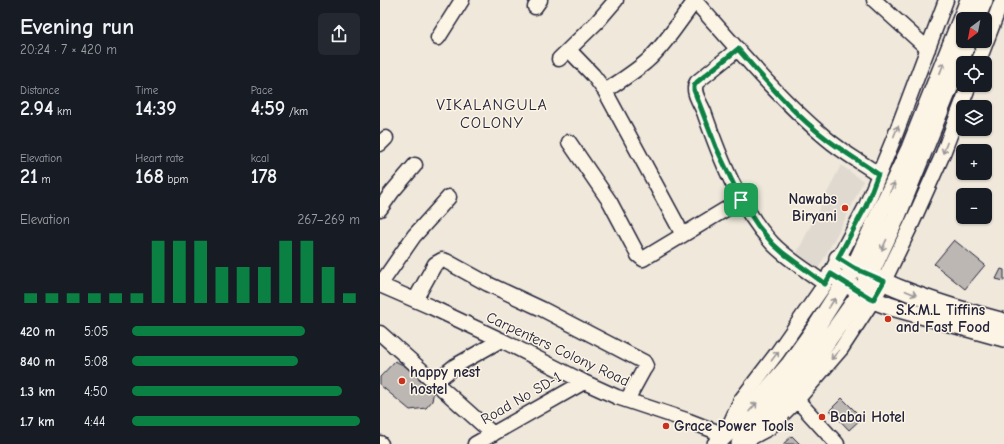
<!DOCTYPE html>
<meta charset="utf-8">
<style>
:root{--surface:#171b24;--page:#242831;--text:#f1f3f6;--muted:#9ea1a6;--accent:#0b8043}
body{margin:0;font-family:"Comic Neue",sans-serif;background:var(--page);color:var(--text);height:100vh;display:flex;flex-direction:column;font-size:15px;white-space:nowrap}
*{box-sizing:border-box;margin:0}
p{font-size:13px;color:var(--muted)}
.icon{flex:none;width:22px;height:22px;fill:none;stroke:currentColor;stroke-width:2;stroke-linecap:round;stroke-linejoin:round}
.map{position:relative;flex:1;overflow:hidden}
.details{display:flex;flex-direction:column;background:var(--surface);width:380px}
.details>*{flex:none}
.needle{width:26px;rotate:212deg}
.tools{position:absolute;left:576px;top:12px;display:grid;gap:8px}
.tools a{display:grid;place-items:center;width:36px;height:36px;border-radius:6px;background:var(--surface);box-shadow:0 1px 3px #0004;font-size:20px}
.pin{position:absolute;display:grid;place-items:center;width:34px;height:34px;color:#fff;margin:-17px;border-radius:8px;box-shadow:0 2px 6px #0006}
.round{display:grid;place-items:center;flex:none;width:42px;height:42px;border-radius:6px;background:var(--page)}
.headline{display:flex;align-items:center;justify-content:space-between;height:68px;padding:0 20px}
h1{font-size:22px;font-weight:800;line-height:30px}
.metrics{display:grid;grid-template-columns:repeat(3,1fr);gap:6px;height:68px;padding:4px 20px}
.metrics div{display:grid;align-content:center}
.metrics b{font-size:20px;font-weight:800}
.metrics small{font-size:11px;font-weight:400}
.metrics p{font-size:11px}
.chart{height:112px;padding:8px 20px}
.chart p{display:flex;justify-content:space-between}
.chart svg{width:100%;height:72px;margin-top:4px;stroke:var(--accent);stroke-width:6}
ul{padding:0 20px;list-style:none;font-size:13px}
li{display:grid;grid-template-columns:64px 48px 1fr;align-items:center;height:30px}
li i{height:10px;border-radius:5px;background:var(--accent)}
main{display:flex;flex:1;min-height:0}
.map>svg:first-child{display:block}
.built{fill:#e0d9cf}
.building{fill:#bcb7b3;stroke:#22223b}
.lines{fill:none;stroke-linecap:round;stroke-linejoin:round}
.minor-casing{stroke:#22223b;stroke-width:17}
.major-casing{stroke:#22223b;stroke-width:20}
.minor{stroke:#fcf5e5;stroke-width:14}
.major{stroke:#fcf5e5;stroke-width:17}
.oneway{stroke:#9a9698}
.route-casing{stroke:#fff;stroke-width:8}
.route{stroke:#0b8043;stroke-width:5}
.poi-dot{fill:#c8321e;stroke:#fcf5e5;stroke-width:1.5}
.labels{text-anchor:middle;stroke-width:3;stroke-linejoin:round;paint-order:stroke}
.poi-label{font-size:15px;font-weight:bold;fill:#22223b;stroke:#fcf5e5;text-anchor:start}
.street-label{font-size:15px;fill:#22223b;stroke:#fcf5e5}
.neighbourhood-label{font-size:16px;letter-spacing:1px;fill:#22223b;stroke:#fcf5e5}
</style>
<main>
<section class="details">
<div class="headline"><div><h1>Evening run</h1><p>20:24 · 7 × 420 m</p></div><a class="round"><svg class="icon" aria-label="share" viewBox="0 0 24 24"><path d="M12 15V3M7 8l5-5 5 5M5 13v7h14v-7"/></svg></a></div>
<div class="metrics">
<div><p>Distance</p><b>2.94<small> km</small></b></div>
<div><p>Time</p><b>14:39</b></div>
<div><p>Pace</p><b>4:59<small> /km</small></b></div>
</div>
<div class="metrics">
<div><p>Elevation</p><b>21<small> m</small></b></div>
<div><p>Heart rate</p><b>168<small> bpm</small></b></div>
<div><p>kcal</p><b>178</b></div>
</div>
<div class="chart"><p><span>Elevation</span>267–269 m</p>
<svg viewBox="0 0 160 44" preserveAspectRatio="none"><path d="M5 44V38M15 44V38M25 44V38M35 44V38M45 44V38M55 44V38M65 44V6M75 44V6M85 44V6M95 44V22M105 44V22M115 44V22M125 44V6M135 44V6M145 44V22M155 44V38"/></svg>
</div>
<ul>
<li><b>420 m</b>5:05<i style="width:76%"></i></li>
<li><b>840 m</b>5:08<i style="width:73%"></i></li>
<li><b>1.3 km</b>4:50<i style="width:92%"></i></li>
<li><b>1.7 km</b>4:44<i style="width:100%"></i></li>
</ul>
</section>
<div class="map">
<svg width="624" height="444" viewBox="0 0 624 444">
<rect width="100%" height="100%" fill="#efe8db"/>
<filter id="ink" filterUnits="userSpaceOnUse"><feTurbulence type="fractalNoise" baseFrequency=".025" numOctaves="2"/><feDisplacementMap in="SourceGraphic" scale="8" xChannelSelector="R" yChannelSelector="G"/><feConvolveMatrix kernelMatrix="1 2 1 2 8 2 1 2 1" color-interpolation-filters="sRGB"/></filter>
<g filter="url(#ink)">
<!-- built -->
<path class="built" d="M461 165 483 181 468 214 438 269 417 253Z"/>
<!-- building -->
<path class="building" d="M574 240 605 265 585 289 554 264Z
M621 269 624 270V281L616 279Z
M15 361 31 369 54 390 52 401 46 408 30 410 0 385V377Z
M462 398 482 418 469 430 450 410Z
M412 436 420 444H403Z"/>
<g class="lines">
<!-- minor casing -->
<g class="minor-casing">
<path id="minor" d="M314 0C356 47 397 97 446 138 462 152 481 162 498 174
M494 0 548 49
M155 7 160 0
M58 38 82 0
M358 49 317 82C311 91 320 102 324 112 340 158 359 207 392 243 407 259 428 271 445 284
M189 50 213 75 225 91 303 235
M179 59 217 22 236 0
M598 63 622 0
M225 91C239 82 253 73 266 62 285 45 299 22 315 1
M189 142 230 202 258 255 263 259 361 200
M0 144 6 138
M0 209 12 192 35 165
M0 285 51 307 121 340 204 382 237 397 309 421 345 435 361 400 397 353 445 284 486 206 516 133 566 0
M0 285 34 236 69 197
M35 300 55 264 62 260 66 261 108 284 162 309 264 362 266 366 264 369 247 400
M0 333 113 434
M55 382 75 366 121 340
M417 400 457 444
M372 437 389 428 417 400 461 349 493 300 504 281 533 221 562 156 589 85
M0 443 1 444
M95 444 204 382"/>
</g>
<!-- major casing -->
<g class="major-casing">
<path id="major" d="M596 19 604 0
M458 258C509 289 567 307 624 322
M451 274 493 300 512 307 624 338
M336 444 369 412 410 364 435 329 474 268 530 148 589 0
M360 444 382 422 425 372 481 293 517 216 588 41"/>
</g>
<!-- minor -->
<use href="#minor" class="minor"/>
<!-- major -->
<use href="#major" class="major"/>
</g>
<!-- one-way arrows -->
<defs><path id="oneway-shaft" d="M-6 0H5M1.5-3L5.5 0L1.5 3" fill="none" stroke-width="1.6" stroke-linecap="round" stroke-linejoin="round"/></defs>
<g class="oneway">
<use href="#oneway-shaft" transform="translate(562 68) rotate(-69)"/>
<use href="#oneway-shaft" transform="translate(516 131) rotate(-68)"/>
<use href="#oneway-shaft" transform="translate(565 148) rotate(111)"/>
<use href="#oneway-shaft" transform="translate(512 188) rotate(-65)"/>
<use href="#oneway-shaft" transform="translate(504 245) rotate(115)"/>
<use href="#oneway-shaft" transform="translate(531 293) rotate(23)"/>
<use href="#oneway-shaft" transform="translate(452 303) rotate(-57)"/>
<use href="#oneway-shaft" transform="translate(455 355) rotate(131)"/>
<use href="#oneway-shaft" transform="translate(395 356) rotate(-53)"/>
<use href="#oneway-shaft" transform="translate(373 407) rotate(-49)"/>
</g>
</g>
<g class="lines" filter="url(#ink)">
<!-- route casing -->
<g class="route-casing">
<path id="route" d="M358 49C386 81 414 115 448 140 464 152 482 163 498 174L486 206 458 258 474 268 504 281 493 300 451 274 445 284 403 253 393 244 378 226 361 200 336 147 314 90V86L317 82Z"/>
</g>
<!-- route -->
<use href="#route" class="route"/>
</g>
<!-- markers -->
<g class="poi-dot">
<circle cx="465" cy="208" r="4"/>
<circle cx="508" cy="319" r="4"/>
<circle cx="22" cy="381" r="4"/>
<circle cx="442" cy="417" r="4"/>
<circle cx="286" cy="426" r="4"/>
</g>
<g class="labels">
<!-- poi labels -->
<g class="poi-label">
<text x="457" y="204" text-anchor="end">Nawabs<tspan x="457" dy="17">Biryani</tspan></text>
<text x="516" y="315">S.K.M.L Tiffins<tspan x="516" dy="17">and Fast Food</tspan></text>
<text x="30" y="377">happy nest<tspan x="30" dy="17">hostel</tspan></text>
<text x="450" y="422">Babai Hotel</text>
<text x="294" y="431">Grace Power Tools</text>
</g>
<!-- street labels -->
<g class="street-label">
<text transform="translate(178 349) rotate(25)" y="5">Carpenters Colony Road</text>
<text transform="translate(141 398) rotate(-30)" y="5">Road No SD-1</text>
</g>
<!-- neighbourhood labels -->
<g class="neighbourhood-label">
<text x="112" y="110">VIKALANGULA<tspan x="112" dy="18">COLONY</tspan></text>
</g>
</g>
</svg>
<div class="tools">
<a><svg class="needle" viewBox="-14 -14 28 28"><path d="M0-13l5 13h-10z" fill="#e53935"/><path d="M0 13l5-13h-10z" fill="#9ea1a6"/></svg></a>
<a><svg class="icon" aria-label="locate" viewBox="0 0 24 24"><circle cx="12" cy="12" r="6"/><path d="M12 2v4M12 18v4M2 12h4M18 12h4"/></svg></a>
<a><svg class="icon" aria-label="layers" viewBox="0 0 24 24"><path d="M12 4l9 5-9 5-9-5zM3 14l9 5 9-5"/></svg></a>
<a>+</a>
<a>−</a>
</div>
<div class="pin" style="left:361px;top:200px;background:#1e9e55"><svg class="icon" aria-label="arrive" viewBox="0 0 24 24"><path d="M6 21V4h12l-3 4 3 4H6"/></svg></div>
</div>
</main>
